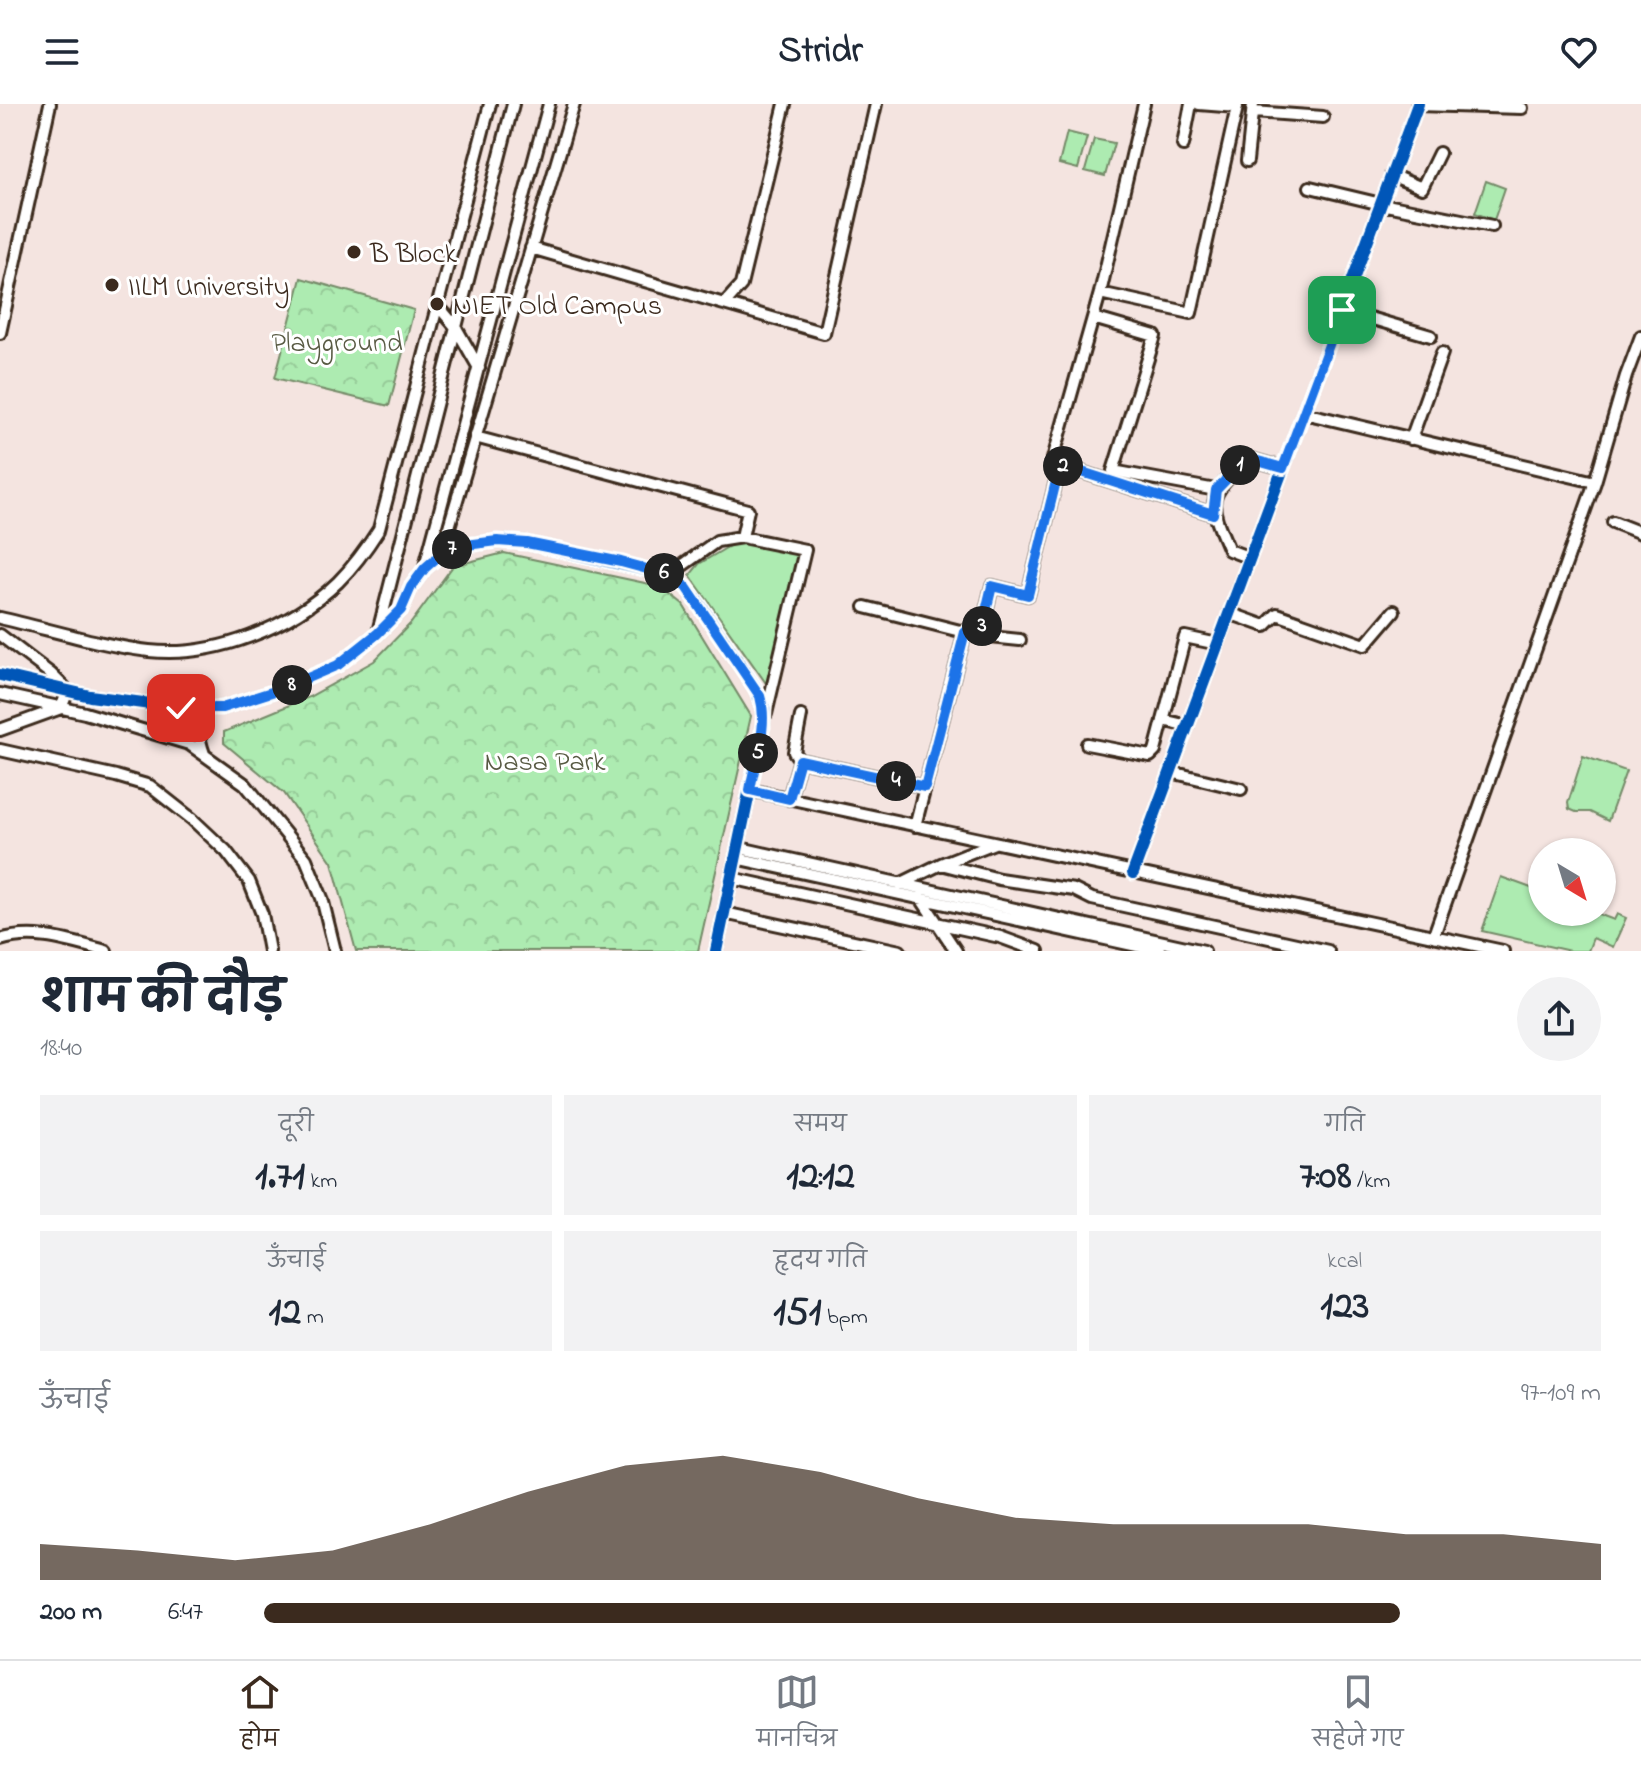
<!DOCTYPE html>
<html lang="hi">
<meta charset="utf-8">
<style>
:root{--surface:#fff;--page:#f2f2f3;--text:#1f2937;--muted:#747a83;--line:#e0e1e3;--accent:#3b2a1e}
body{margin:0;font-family:"Indie Flower","Playpen Sans Deva",sans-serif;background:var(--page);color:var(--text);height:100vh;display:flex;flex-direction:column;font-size:30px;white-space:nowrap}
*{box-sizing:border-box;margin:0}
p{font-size:26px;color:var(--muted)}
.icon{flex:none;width:44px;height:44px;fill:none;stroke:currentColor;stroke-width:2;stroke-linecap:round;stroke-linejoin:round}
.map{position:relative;height:847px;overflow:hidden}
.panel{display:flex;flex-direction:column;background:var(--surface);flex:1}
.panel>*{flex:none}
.needle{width:52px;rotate:142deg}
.buttons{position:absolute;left:1528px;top:734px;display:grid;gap:16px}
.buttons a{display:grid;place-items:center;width:88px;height:88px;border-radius:50%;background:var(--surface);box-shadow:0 2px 6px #0004;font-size:40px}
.pin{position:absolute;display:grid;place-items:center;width:68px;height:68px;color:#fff;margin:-34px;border-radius:16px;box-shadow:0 4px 12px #0006}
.km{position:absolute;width:40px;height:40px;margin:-20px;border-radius:50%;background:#222;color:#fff;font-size:22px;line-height:40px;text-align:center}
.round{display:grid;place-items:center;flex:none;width:84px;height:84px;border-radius:42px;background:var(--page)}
.summary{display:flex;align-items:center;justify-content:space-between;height:136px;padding:0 40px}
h1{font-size:44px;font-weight:700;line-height:60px}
.metrics{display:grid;grid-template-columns:repeat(3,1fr);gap:12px;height:136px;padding:8px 40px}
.metrics div{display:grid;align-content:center;border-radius:0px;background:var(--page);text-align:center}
.metrics b{font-size:40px;font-weight:700}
.metrics small{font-size:22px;font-weight:400}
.metrics p{font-size:22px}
.chart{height:224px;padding:16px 40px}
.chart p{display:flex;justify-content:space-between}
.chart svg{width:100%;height:144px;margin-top:8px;fill:var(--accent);opacity:.7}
ul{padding:0 40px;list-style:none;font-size:26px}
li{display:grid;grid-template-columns:128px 96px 1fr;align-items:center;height:60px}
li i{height:20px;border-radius:10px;background:var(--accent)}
header{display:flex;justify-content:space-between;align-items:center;height:104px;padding:0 40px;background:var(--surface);font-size:36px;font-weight:700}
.menu{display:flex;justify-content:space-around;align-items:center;height:112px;border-top:2px solid var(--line);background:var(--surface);font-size:22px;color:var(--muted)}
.menu a{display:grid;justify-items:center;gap:4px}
.menu .on{color:var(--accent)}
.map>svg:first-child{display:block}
.green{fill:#adebb1;stroke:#748a68;stroke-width:2}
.park{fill:url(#park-crowns);stroke:#748a68;stroke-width:2}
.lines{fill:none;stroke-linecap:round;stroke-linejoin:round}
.minor-casing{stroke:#3b2a1e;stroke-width:16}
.minor{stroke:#fff;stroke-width:10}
.cycleway-casing{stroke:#fff;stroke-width:17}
.cycleway{stroke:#0057b8;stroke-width:12}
.route-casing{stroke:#fff;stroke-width:16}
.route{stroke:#1a73e8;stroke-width:10}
.poi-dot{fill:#3b2a1e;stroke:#fff;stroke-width:3}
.labels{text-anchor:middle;stroke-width:6;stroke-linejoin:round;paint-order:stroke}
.poi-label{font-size:28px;fill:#3b2a1e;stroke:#fff;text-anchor:start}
.park-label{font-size:28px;fill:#585a43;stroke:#fff}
</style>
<header><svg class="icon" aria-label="menu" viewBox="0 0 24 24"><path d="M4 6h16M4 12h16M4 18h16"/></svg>Stridr<svg class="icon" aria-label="heart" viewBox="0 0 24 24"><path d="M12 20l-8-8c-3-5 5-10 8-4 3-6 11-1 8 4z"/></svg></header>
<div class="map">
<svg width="1641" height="847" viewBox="0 0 1641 847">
<defs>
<pattern id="park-crowns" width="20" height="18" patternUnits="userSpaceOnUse" patternTransform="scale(2)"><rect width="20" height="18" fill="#adebb1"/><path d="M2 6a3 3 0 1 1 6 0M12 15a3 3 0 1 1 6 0" fill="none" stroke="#96ca98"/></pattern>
</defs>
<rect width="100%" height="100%" fill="#f4e4e0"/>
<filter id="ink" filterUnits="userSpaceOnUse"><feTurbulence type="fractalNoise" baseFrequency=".0125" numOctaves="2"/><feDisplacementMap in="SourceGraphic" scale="16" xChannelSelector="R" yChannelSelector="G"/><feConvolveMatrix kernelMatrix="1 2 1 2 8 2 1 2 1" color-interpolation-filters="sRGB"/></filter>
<g filter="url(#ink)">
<!-- green -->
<path class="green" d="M1067 28 1087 33 1078 65 1059 60Z
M1094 35 1114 39 1105 72 1085 67Z
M1486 77 1505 84 1494 116 1475 109Z
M738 437 798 451 768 582 690 471 699 460Z
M1583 652 1626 667 1608 717 1590 708H1576L1569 705 1568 699Z
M1501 773 1542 788V808H1593L1614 816 1617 810 1626 814 1613 843 1593 834 1588 847H1570L1482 827Z"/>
<!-- park -->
<path class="park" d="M301 174 414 206 389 302 275 274Z
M504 449 659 482 683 501 751 612 698 847H356L332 758 284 689 224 639V628L309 593 374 557 411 519 453 462Z"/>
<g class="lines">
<!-- minor casing -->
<g class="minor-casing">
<path id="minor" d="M1417 1 1522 4
M1253 8 1323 13
M1183 41 1191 0
M1247 57 1253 0
M1391 71 1422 84 1439 49
M1310 83 1381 100 1492 122
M531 144 824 229 876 0
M1100 189 1191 209 1237 3 1199 0
M724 200 741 181 785 0
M439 203 455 222 479 264
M1342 206 1431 232
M1093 214 1155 232 1113 367 1216 386
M0 229 50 0
M1304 309 1595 378
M475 333 748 406 742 433
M1411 335 1442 249
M1051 362 1100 189 1144 0
M1613 418 1641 429
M441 450 574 0
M1250 454 1229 446C1206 393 1208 395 1247 354L1283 364
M425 462 549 0
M669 471 717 437 742 433 805 446 766 610
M865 503 980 532 992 482 1028 491 1060 361 1213 410
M1229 509 1265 522 1277 510 1365 541 1394 507
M0 514C49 525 99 541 149 547 215 554 290 524 338 478 354 462 367 444 379 425L490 0
M378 528 513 0
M0 531 51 570 68 587 61 604 0 626
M980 532 1020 536
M0 571 90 592 181 604H222L284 584 338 561 377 530 401 506 411 483 425 464 441 450 459 442 497 437 527 439 669 471 686 483 700 501 755 583 764 605 763 623 716 847
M0 590 85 609 189 640 245 680 306 755 322 794 335 847
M1163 616 1188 622
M168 633 185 621V612L181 604
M1087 640 1150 652 1155 647 1185 533 1218 540
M0 646 116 672 150 682 192 715 226 747 249 777 262 810 269 847
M204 650C198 633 196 620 207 604
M800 656 925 683
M1171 668 1241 685
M750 686 1503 847
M789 695 800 656 794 648 801 612
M915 722 965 528
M740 744 1204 847
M736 754 1160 847
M941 760 999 775 1074 786 1092 795 1328 847
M1133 769 1418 0
M731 774 1000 833 1038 847
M900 780 941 760 994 739
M920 793 956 847
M724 809 900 847
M1434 831 1595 378 1626 272 1641 232
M0 836C36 825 71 838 106 847"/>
</g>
<!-- minor -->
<use href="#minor" class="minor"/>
<!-- cycleway casing -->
<g class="cycleway-casing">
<path id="cycleway" d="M0 571 90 592 181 604H222L284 584 338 561 377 530 401 506 411 483 425 464 441 450 459 442 497 437 527 439 669 471 686 483 700 501 755 583 764 605 763 623 716 847
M1133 769 1418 0"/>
</g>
<!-- cycleway -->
<use href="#cycleway" class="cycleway"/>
</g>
</g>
<g class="lines" filter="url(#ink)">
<!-- route casing -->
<g class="route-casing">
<path id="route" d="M181 604H222L284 584 338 561 377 530 401 506 411 483 425 464 441 450 459 442 497 437 527 439 621 458 669 471 686 483 760 592C769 623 755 655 750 686L789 695 800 656 925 683 965 528 980 532 992 482 1028 491 1060 361 1213 410 1216 386 1247 354 1283 364 1342 206"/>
</g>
<!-- route -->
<use href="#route" class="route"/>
</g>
<!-- markers -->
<g class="poi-dot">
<circle cx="354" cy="148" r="8"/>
<circle cx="112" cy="181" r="8"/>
<circle cx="437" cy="200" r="8"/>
</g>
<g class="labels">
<!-- poi labels -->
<g class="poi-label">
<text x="370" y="158">B Block</text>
<text x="128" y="191">IILM University</text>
<text x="453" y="210">NIET Old Campus</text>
</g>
<!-- park labels -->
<g class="park-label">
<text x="337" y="247">Playground</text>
<text x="545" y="666">Nasa Park</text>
</g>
</g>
</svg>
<div class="buttons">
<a><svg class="needle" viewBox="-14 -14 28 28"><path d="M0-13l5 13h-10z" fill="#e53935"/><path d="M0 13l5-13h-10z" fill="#747a83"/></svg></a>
</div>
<div class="pin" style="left:1342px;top:206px;background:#1e9e55"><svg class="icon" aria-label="arrive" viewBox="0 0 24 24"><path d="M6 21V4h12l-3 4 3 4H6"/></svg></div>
<div class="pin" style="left:181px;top:604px;background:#d93025"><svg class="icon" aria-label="check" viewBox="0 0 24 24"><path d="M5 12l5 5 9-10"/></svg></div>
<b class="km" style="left:1240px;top:361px">1</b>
<b class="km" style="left:1063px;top:362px">2</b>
<b class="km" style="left:982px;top:522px">3</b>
<b class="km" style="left:896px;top:677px">4</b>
<b class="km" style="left:758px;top:649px">5</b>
<b class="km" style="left:664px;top:469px">6</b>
<b class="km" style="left:452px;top:445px">7</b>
<b class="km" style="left:292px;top:581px">8</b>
</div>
<section class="panel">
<div class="summary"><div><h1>शाम की दौड़</h1><p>18:40</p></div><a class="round"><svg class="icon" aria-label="share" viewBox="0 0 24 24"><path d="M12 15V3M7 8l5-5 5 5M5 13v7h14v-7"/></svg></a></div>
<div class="metrics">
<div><p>दूरी</p><b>1.71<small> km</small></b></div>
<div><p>समय</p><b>12:12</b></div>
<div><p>गति</p><b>7:08<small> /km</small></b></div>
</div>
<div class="metrics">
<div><p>ऊँचाई</p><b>12<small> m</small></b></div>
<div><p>हृदय गति</p><b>151<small> bpm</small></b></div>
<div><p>kcal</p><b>123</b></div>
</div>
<div class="chart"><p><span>ऊँचाई</span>97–109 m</p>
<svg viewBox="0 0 160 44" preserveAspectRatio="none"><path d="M0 44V33L10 35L20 38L30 35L40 27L50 17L60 9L70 6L80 11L90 19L100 25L110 27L120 27L130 27L140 30L150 30L160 33V44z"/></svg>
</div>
<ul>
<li><b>200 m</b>6:47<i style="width:85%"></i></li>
</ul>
</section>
<nav class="menu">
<a class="on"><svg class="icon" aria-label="home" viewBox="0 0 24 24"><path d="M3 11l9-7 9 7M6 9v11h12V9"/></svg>होम</a>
<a><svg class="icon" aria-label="map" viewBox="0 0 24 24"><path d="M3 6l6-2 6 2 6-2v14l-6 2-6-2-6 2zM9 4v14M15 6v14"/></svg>मानचित्र</a>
<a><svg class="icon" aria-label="saved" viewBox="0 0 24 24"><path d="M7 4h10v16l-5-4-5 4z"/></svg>सहेजे गए</a>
</nav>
